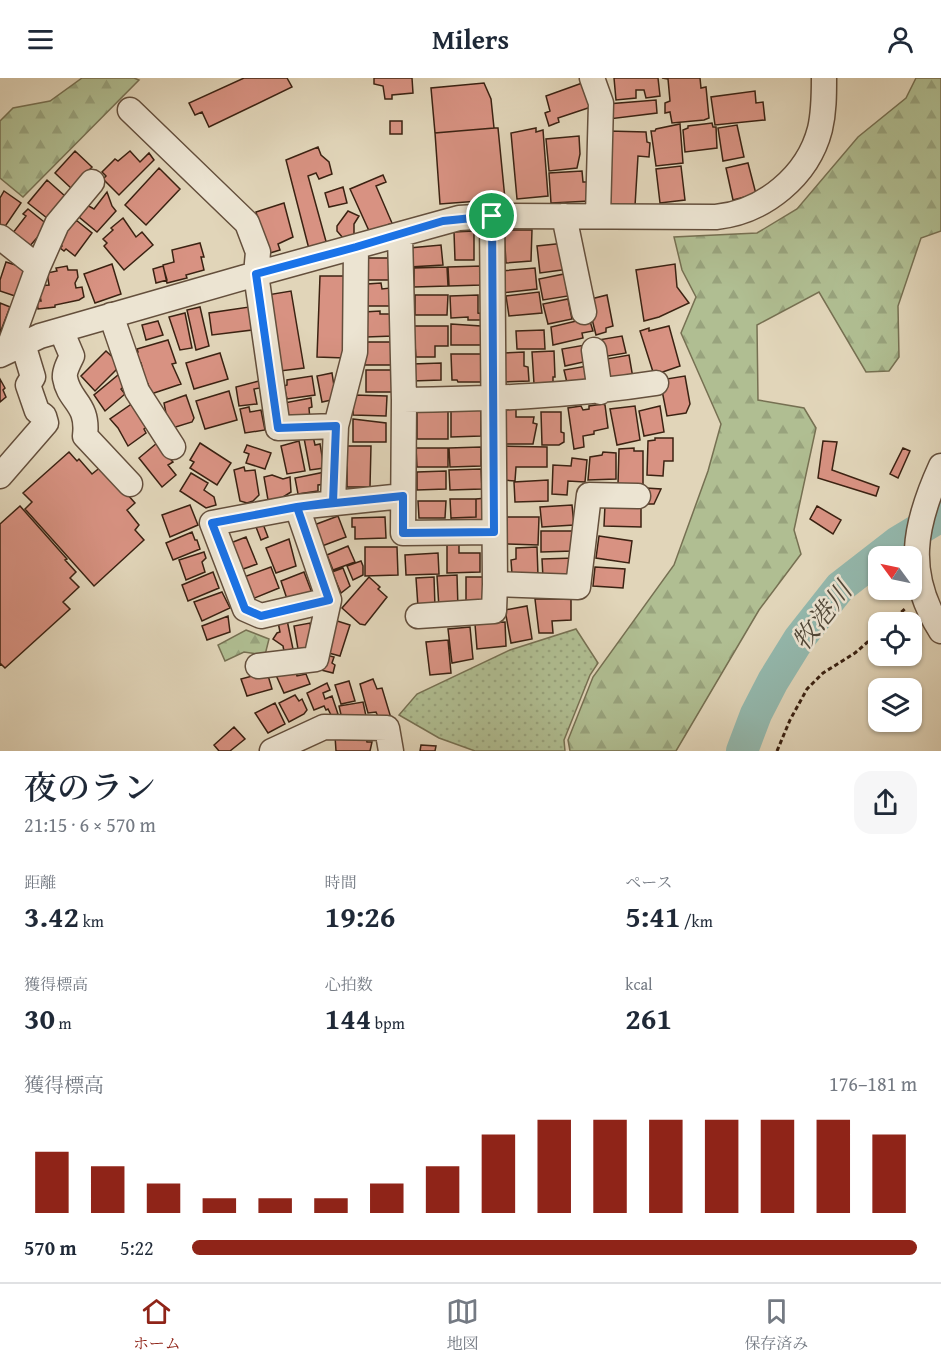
<!DOCTYPE html>
<html lang="ja">
<meta charset="utf-8">
<style>
:root{--surface:#fff;--page:#f6f6f7;--text:#1f2937;--muted:#747a83;--line:#e0e1e3;--accent:#8f2418}
body{margin:0;font-family:"Gentium Book Plus","Noto Serif JP",serif;background:var(--page);color:var(--text);height:100vh;display:flex;flex-direction:column;font-size:22px;white-space:nowrap}
*{box-sizing:border-box;margin:0}
p{font-size:20px;color:var(--muted)}
.icon{flex:none;width:33px;height:33px;fill:none;stroke:currentColor;stroke-width:2;stroke-linecap:round;stroke-linejoin:round}
.map{position:relative;height:673px;overflow:hidden}
.sheet{display:flex;flex-direction:column;background:var(--surface);flex:1}
.sheet>*{flex:none}
.needle{width:39px;rotate:303deg}
.controls{position:absolute;left:868px;top:468px;display:grid;gap:12px}
.controls a{display:grid;place-items:center;width:54px;height:54px;border-radius:12px;background:var(--surface);box-shadow:0 2px 4px #0004;font-size:30px}
.pin{position:absolute;display:grid;place-items:center;width:51px;height:51px;color:#fff;margin:-26px;border:3px solid #fff;border-radius:50%;box-shadow:0 2px 6px #0007}
.round{display:grid;place-items:center;flex:none;width:63px;height:63px;border-radius:18px;background:var(--page)}
.summary{display:flex;align-items:center;justify-content:space-between;height:102px;padding:0 24px}
h1{font-size:33px;font-weight:600;line-height:45px}
.stats{display:grid;grid-template-columns:repeat(3,1fr);gap:9px;height:102px;padding:6px 24px}
.stats div{display:grid;align-content:center}
.stats b{font-size:30px;font-weight:600}
.stats small{font-size:16px;font-weight:400}
.stats p{font-size:16px}
.chart{height:168px;padding:12px 24px}
.chart p{display:flex;justify-content:space-between}
.chart svg{width:100%;height:108px;margin-top:6px;stroke:var(--accent);stroke-width:6}
ul{padding:0 24px;list-style:none;font-size:20px}
li{display:grid;grid-template-columns:96px 72px 1fr;align-items:center;height:45px}
li i{height:15px;border-radius:8px;background:var(--accent)}
header{display:flex;justify-content:space-between;align-items:center;height:78px;padding:0 24px;background:var(--surface);font-size:27px;font-weight:600}
.dock{display:flex;justify-content:space-around;align-items:center;height:84px;border-top:2px solid var(--line);background:var(--surface);font-size:16px;color:var(--muted)}
.dock a{display:grid;justify-items:center;gap:3px}
.dock .on{color:var(--accent)}
.map>svg:first-child{display:block}
.grass{fill:url(#grass-dots);stroke:#767052;stroke-width:1.5}
.forest{fill:url(#forest-firs);stroke:#767052;stroke-width:1.5}
.lines{fill:none;stroke-linecap:round;stroke-linejoin:round}
.river{stroke:#94b9ae;stroke-width:32}
.building{fill:#d89282;stroke:#3b2212;stroke-width:1.5}
.minor-casing{stroke:#644f3c;stroke-width:27}
.path{stroke:#3b2212;stroke-width:3;stroke-dasharray:4.5 3;stroke-linecap:butt}
.minor{stroke:#ece4d2;stroke-width:24}
.route-casing{stroke:#fff;stroke-width:12}
.route{stroke:#1a73e8;stroke-width:8}
.labels{text-anchor:middle;stroke-width:5;stroke-linejoin:round;paint-order:stroke}
.water-label{font-size:26px;font-style:italic;fill:#514839;stroke:#ece4d2}
</style>
<header><svg class="icon" aria-label="menu" viewBox="0 0 24 24"><path d="M4 6h16M4 12h16M4 18h16"/></svg>Milers<svg class="icon" aria-label="person" viewBox="0 0 24 24"><circle cx="12" cy="8" r="4"/><path d="M4 21q1-7 8-7t8 7"/></svg></header>
<div class="map">
<svg width="941" height="673" viewBox="0 0 941 673">
<defs>
<pattern id="grass-dots" width="8" height="8" patternUnits="userSpaceOnUse" patternTransform="scale(1.5)"><rect width="8" height="8" fill="#b0be92"/><path d="M2 2h.1M6 6h.1" fill="none" stroke="#98a37d" stroke-width="1.8" stroke-linecap="round"/></pattern>
<pattern id="forest-firs" width="22" height="20" patternUnits="userSpaceOnUse" patternTransform="scale(1.5)"><rect width="22" height="20" fill="#b0be92"/><path d="M5 1l3.5 6h-7zM16 11l3.5 6h-7z" fill="#98a37d"/></pattern>
</defs>
<rect width="100%" height="100%" fill="#e1d5b9"/>
<filter id="stains"><feTurbulence type="fractalNoise" baseFrequency=".00333" numOctaves="4"/><feColorMatrix values="0 0 0 0 .2 0 0 0 0 .09 0 0 0 0 .02 0 0 0 .5 -.17"/></filter>
<radialGradient id="worn" r=".72"><stop offset=".6" stop-color="#630" stop-opacity="0"/><stop offset="1" stop-color="#630" stop-opacity=".3"/></radialGradient>
<!-- grass -->
<path class="grass" d="M576 551 598 585 590 597 564 662 565 673H475L439 660 399 637 417 616 510 572Z"/>
<!-- forest -->
<path class="forest" d="M82 0H134L139 2 23 119 0 100V43L13 30 50 23Z
M916 0H941V153L921 160 898 228 899 279 889 293 866 294 819 214 757 247 758 322 804 330 816 350 794 452 801 476 759 532 676 673H570L568 662 593 599 674 487 708 393 721 346 681 255 696 219 682 192 674 159 757 155 797 131 858 59 906 20Z
M246 552 269 561 265 577 244 574 225 583 218 567Z"/>
<g class="lines">
<!-- river -->
<path class="river" d="M742 673 756 636 773 603 799 561 840 509 898 464 941 438"/>
</g>
<!-- building -->
<path class="building" d="M244 0H287L292 9 209 49 202 34 195 37 189 25Z
M374 0H412L413 15 392 17V21H385L383 8 374 6Z
M614 0H658L660 18 646 20 644 12H636V20L616 22Z
M662 0H700L701 10 706 9 709 40 704 42 672 45 670 34 665 35V25L670 23 668 1Z
M585 4 594 28 558 40 559 44 549 48 545 35 550 33 546 18Z
M484 5 491 21 494 50 435 55 431 10Z
M755 13 756 25 763 24 765 42 715 47 711 19Z
M656 22 657 35 609 41 607 26Z
M390 43H402V56H390Z
M712 45 713 49H716L717 70 685 74 683 52 688 50V48Z
M680 46 683 85 656 88 651 53H655L656 51Z
M737 47 744 79 723 83 718 50Z
M494 50H498L505 121 440 126 435 55Z
M536 50V54L543 52 548 118 517 121 511 55Z
M608 53 646 54 647 64 650 65 649 79 638 78 635 128 605 127Z
M579 58 580 76 577 90 549 93 546 61Z
M318 69 321 77 329 84 332 96 319 101 316 95 308 98 327 167 309 171 286 82Z
M75 73 92 89 72 111 55 95Z
M130 73 140 84 149 75 154 82 119 117 103 101 106 98 102 94 115 81 118 83Z
M748 85 756 116 733 122 726 90Z
M681 88 685 122 660 125 656 91Z
M159 90 180 111 146 147 125 127Z
M582 93 583 104H590V123L551 125 549 95Z
M383 97 386 104 376 108 392 145 370 155 350 111Z
M47 102 65 118 47 140 28 125Z
M343 109 347 125 329 129 325 115Z
M4 113 21 125 4 150 0 147V120Z
M107 114 112 128 116 133 97 154 79 139 87 127 94 131Z
M284 125 293 159 278 166 280 172 270 175 268 167 265 168 256 134Z
M28 131 48 147 29 169 12 156 26 138 23 136Z
M348 133 359 138 354 146V156L351 159 343 160 337 153V148Z
M123 140 136 159 142 154 153 167 124 192 104 168 107 165 103 161 113 152 111 150Z
M76 142 92 155 75 178 66 171 64 173 60 170 62 168 58 164Z
M504 152H532L531 183 506 185Z
M474 153V182H455L454 154Z
M200 165 204 179H201L204 192 186 197 187 200 167 205 163 187 174 184 172 172Z
M565 165 569 191 540 195 537 168Z
M441 167 443 187 409 189V170Z
M364 180H392V202H364Z
M6 184 28 191 18 219 0 213V202Z
M112 186 121 216 95 225 84 196Z
M675 186 677 209 689 225 659 239 644 243 636 192Z
M67 188 68 192H77L78 199 75 205 76 210 82 209 84 219 79 222 55 227V229L38 231 37 223H41L38 208 49 207 47 195 57 193 56 190Z
M163 188 167 202 156 205 153 191Z
M482 188V207L449 208 448 189Z
M447 189 448 208 414 209V190Z
M535 190 537 211 502 215 500 193Z
M564 196 568 218 543 222 539 201Z
M320 198H347L345 280 317 279Z
M381 205 382 211 390 210V228H367V206Z
M291 213 304 290 280 293 267 217Z
M539 214 542 235 509 238 506 218Z
M415 217H448L447 237H415Z
M478 217V235L484 236V242H468V239L451 240 450 218Z
M607 217 613 248 606 250V254L596 257 588 225 591 221Z
M568 221 572 241 548 246 543 226Z
M0 225 10 229 0 255Z
M200 229 209 268 196 272 187 232Z
M249 229 252 252 212 257 209 235Z
M380 233V236H393V258L366 259 364 234Z
M185 235 192 270 180 272 169 239Z
M589 240 593 253 582 255 583 260 553 267 551 249Z
M158 243 163 257 146 262 142 247Z
M451 246 481 248 484 267H451Z
M410 248H448V268H435V279H416L415 267H410Z
M669 248 680 288 654 297 640 253 649 250V253Z
M544 252 545 271H517L516 253Z
M622 258 626 275 602 279 598 262Z
M168 262 176 285 172 286 181 306 151 316 148 306 144 307 140 294 143 293 141 285 138 286 134 275 138 274 137 271Z
M365 264H393V287H365Z
M585 267 588 283 565 288 562 271Z
M106 273 121 287 95 313 81 298Z
M554 273 555 299H553V305L534 306 532 274Z
M524 274V288L528 289 529 303 503 304V275Z
M220 275 228 301 194 311 186 285Z
M451 276H485L486 304H458L457 302H452Z
M629 277 633 300 606 304 601 282Z
M441 285V302L412 303V286Z
M587 288 591 304 568 309 564 292Z
M124 292 128 305 121 311 125 316 105 333 94 317Z
M366 292H394V314H366Z
M332 295 336 321 322 324 317 298Z
M312 298 315 317 287 321 284 308 287 307V302Z
M685 298 690 326 686 335 667 338 660 302Z
M0 301 5 310 3 312 6 319 0 324Z
M259 303 260 310 254 311 257 326 239 328 236 309Z
M229 313 237 342 205 351 196 323Z
M186 317 194 340 192 344 169 351 164 325Z
M354 317 387 318 386 338 353 337Z
M311 320 312 329 309 330 310 342 287 340 284 325Z
M133 325 149 348 144 351 146 355 128 368 118 350 110 341Z
M603 326 605 327 608 350 594 353V356L583 358 584 369 574 371 568 330 581 328 583 332 589 331V328Z
M635 328 640 362 617 367 610 331Z
M660 328 664 354 644 358 639 333Z
M249 329 250 334 261 332 265 352 245 355 240 331Z
M451 330H481V358L451 359Z
M516 331V339H534L533 345 537 346 533 366H504V332Z
M448 333V361H417V334Z
M541 334H561V354L564 355V364L559 367H542Z
M353 341 386 345V364H353Z
M313 358 315 367 320 366 324 390 310 392 304 360Z
M655 360H673V383H664L663 398 647 397 648 363 655 362Z
M299 363 305 393 287 396 281 368Z
M823 363 837 364 832 392 879 409 876 418 818 400Z
M157 365 173 384 168 387 176 397 162 409 139 380Z
M200 365 231 385 217 407 190 390 194 384 190 382Z
M247 367 271 375 265 391 246 385 249 376 244 374Z
M345 368H371L370 409H347V389H345Z
M501 368 547 369V389H516L515 403 502 402Z
M481 369V388L450 389 449 370Z
M416 370H448V389H417Z
M634 370V373H643V407L618 406 619 371Z
M903 370 910 373 898 400 890 396Z
M69 374 77 383 79 381 92 396 102 388 135 425 127 432 139 447 135 452 144 462 94 508 25 431 32 424 23 415Z
M603 374 616 375V401L588 402 590 379 602 377Z
M572 380 587 382 585 404 568 403 567 417 552 416 553 387 571 388Z
M244 389 245 393 255 392 259 417 253 423 247 425 240 423 234 392Z
M481 391 482 411 450 412 449 392Z
M446 393V411L417 412V394Z
M325 394 327 406 318 407V413L298 416 295 400Z
M191 395 208 405 204 412 214 419 216 427 206 430 180 413Z
M272 397 283 401 290 399 291 414 280 421 268 422 264 399Z
M548 402V423L515 424 514 404Z
M646 410 661 411 654 426H646Z
M487 420V446L452 450 451 440 476 439V421Z
M450 421H476V439L451 440Z
M418 423H446L445 440H419Z
M190 427 198 447 170 459 162 437Z
M572 427 574 447 542 449 540 429Z
M605 427H641V449L604 448Z
M20 428 67 481 65 482 76 494 70 500 79 509 63 524 70 531 5 590 1 586 0 587V446Z
M817 428 841 442 833 456 810 441Z
M338 438 346 459 322 468 314 447Z
M385 439 386 460 355 461V449H352V440Z
M506 439H539L538 467 507 466Z
M263 446 268 459 261 462 256 449Z
M541 453H573V473L541 474Z
M192 454 195 462H197L200 471 173 482 166 465Z
M599 458 632 463 629 485 596 480Z
M246 459 257 486 238 493 228 466Z
M289 461 296 488 276 495 266 470Z
M459 461V475H480V494L447 495V462Z
M348 468 355 484 333 492 327 477Z
M365 469H397L398 497 365 498Z
M537 469 538 498 512 496 511 482 516 481V470Z
M204 474 206 480 202 484 205 494 186 502 179 482Z
M438 475 439 496 406 497 405 477Z
M575 480 576 498 543 500 542 481Z
M361 483 363 488V497L353 502 347 488Z
M271 489 279 510 252 521 244 499Z
M595 489 625 491 623 510 593 508Z
M343 490 350 508 341 515 332 494Z
M213 494 219 510 188 523 182 507Z
M304 494 312 515 288 524 281 503Z
M457 497 458 530H439L437 498Z
M369 499 380 509 378 511 387 519 365 547 360 546 342 530Z
M434 499 435 529H418L416 500Z
M466 499H484V529H466Z
M222 514 230 530 202 543 194 524Z
M535 521H571V542L552 543 553 555H539Z
M527 528 532 561 511 565 505 532Z
M228 538 230 554 207 562 202 548Z
M287 542 293 571 284 573 283 568 273 561 277 555 280 554 278 544Z
M334 542 350 547 340 578 325 574Z
M505 544 506 568 477 571 475 546Z
M310 545 315 568 298 571 294 548Z
M470 549 473 581 452 585 448 551Z
M448 562 451 595 430 597 426 564Z
M326 577 334 579 332 585 335 587 333 595 321 592Z
M293 587 297 598 306 596 310 606 284 615 275 595Z
M267 594 272 611 247 618 241 601Z
M373 601 377 611 382 610 391 640 379 641 376 634 368 635 360 606Z
M349 603 355 623 341 626 335 607Z
M327 605 330 612 323 615 325 621 332 618 338 636 332 639 328 631 326 632 324 628 314 632 307 615Z
M295 617 299 623 302 621 307 632 304 636 289 644 279 625Z
M363 624 366 638 342 641 339 628Z
M275 625 285 646 268 655 255 635Z
M234 649 245 661 230 673H219L214 667Z
M365 656 367 664H372L370 673H336L335 658Z
M421 667 436 668 435 673H420Z"/>
<g class="lines">
<!-- minor casing -->
<g class="minor-casing">
<path id="minor" d="M592 0 601 25 598 138
M130 32 247 145 258 174 256 196 278 350 336 348 333 424
M492 138 495 506 578 509 589 417 638 418
M564 138 584 234
M400 157 404 322 403 455 494 454
M0 159 38 189
M111 237 137 313 173 369
M61 252 72 278C69 284 64 294 65 300 69 324 89 325 85 358L130 406
M8 272 38 189 57 146 92 104
M594 272 600 314
M0 277 40 258 256 196 459 140 492 138 716 139C764 134 808 98 820 51 824 34 824 17 824 0
M404 322C488 321 572 318 656 305
M336 348 355 274 356 169
M941 388C914 447 904 495 941 553
M0 398 46 345 44 338 37 333 28 307 33 299 23 266
M297 429 329 522 261 538 245 531 212 445 297 429 403 418
M418 538 494 533 495 506
M258 588 316 581 329 522
M272 673 324 649 387 650 391 673"/>
</g>
<!-- path -->
<path class="path" d="M890 544 906 530
M777 673 790 642 807 611 823 595 855 575 879 554"/>
<!-- minor -->
<use href="#minor" class="minor"/>
</g>
<g class="lines">
<!-- route casing -->
<g class="route-casing">
<path id="route" d="M492 138 443 143 356 169 256 196 278 350 336 348 333 424 297 429 212 445 245 531 261 538 329 522 297 429 403 418V455L494 454 492 138"/>
</g>
<!-- route -->
<use href="#route" class="route"/>
</g>
<g class="labels">
<!-- water labels -->
<g class="water-label">
<text transform="translate(822 538) rotate(-52)" y="9">牧港川</text>
</g>
</g>
<rect width="100%" height="100%" filter="url(#stains)"/>
<rect width="100%" height="100%" fill="url(#worn)"/>
</svg>
<div class="controls">
<a><svg class="needle" viewBox="-14 -14 28 28"><path d="M0-13l5 13h-10z" fill="#e53935"/><path d="M0 13l5-13h-10z" fill="#747a83"/></svg></a>
<a><svg class="icon" aria-label="locate" viewBox="0 0 24 24"><circle cx="12" cy="12" r="6"/><path d="M12 2v4M12 18v4M2 12h4M18 12h4"/></svg></a>
<a><svg class="icon" aria-label="layers" viewBox="0 0 24 24"><path d="M12 4l9 5-9 5-9-5zM3 14l9 5 9-5"/></svg></a>
</div>
<div class="pin" style="left:492px;top:138px;background:#1e9e55"><svg class="icon" aria-label="arrive" viewBox="0 0 24 24"><path d="M6 21V4h12l-3 4 3 4H6"/></svg></div>
</div>
<section class="sheet">
<div class="summary"><div><h1>夜のラン</h1><p>21:15 · 6 × 570 m</p></div><a class="round"><svg class="icon" aria-label="share" viewBox="0 0 24 24"><path d="M12 15V3M7 8l5-5 5 5M5 13v7h14v-7"/></svg></a></div>
<div class="stats">
<div><p>距離</p><b>3.42<small> km</small></b></div>
<div><p>時間</p><b>19:26</b></div>
<div><p>ペース</p><b>5:41<small> /km</small></b></div>
</div>
<div class="stats">
<div><p>獲得標高</p><b>30<small> m</small></b></div>
<div><p>心拍数</p><b>144<small> bpm</small></b></div>
<div><p>kcal</p><b>261</b></div>
</div>
<div class="chart"><p><span>獲得標高</span>176–181 m</p>
<svg viewBox="0 0 160 44" preserveAspectRatio="none"><path d="M5 44V19M15 44V25M25 44V32M35 44V38M45 44V38M55 44V38M65 44V32M75 44V25M85 44V12M95 44V6M105 44V6M115 44V6M125 44V6M135 44V6M145 44V6M155 44V12"/></svg>
</div>
<ul>
<li><b>570 m</b>5:22<i style="width:100%"></i></li>
</ul>
</section>
<nav class="dock">
<a class="on"><svg class="icon" aria-label="home" viewBox="0 0 24 24"><path d="M3 11l9-7 9 7M6 9v11h12V9"/></svg>ホーム</a>
<a><svg class="icon" aria-label="map" viewBox="0 0 24 24"><path d="M3 6l6-2 6 2 6-2v14l-6 2-6-2-6 2zM9 4v14M15 6v14"/></svg>地図</a>
<a><svg class="icon" aria-label="saved" viewBox="0 0 24 24"><path d="M7 4h10v16l-5-4-5 4z"/></svg>保存済み</a>
</nav>
